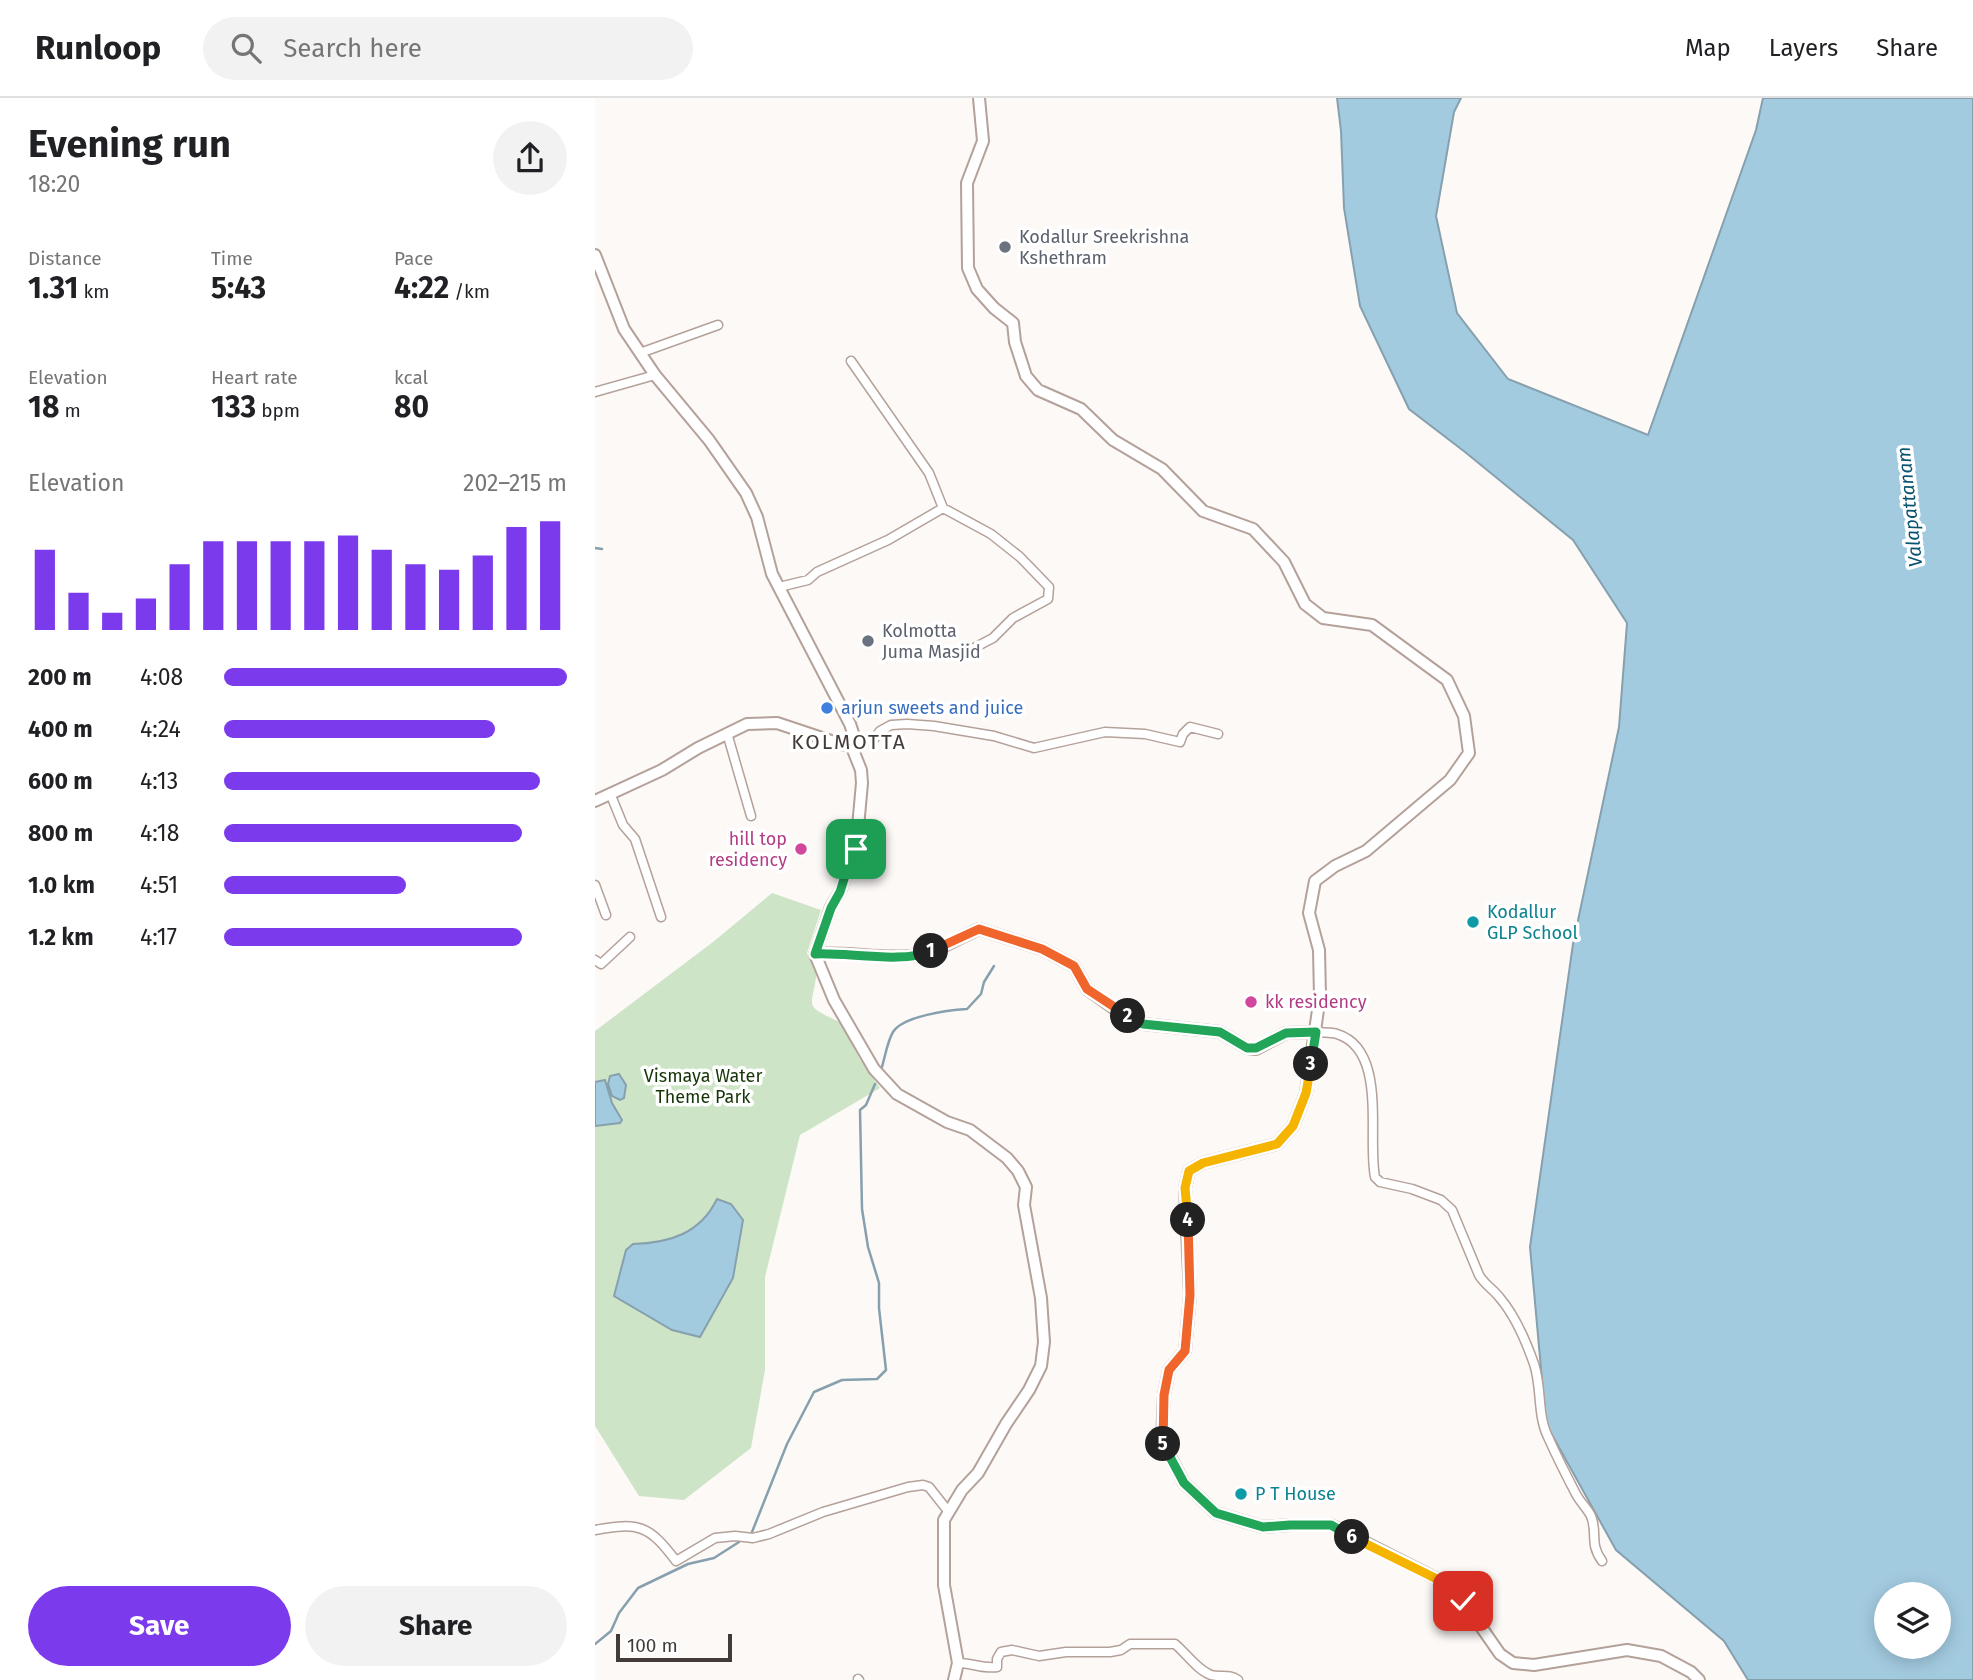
<!DOCTYPE html>
<meta charset="utf-8">
<style>
:root{--surface:#fff;--page:#f2f2f2;--text:#202124;--muted:#757577;--line:#e0e0e0;--accent:#7c3aed}
body{margin:0;font-family:"Fira Sans",sans-serif;background:var(--page);color:var(--text);height:100vh;display:flex;flex-direction:column;font-size:26px;white-space:nowrap}
*{box-sizing:border-box;margin:0}
p{font-size:23px;color:var(--muted)}
.icon{flex:none;width:38px;height:38px;fill:none;stroke:currentColor;stroke-width:2;stroke-linecap:round;stroke-linejoin:round}
.map{position:relative;flex:1;overflow:hidden}
.sheet{display:flex;flex-direction:column;background:var(--surface);width:595px}
.sheet>*{flex:none}
.buttons{position:absolute;left:1279px;top:1484px;display:grid;gap:14px}
.buttons a{display:grid;place-items:center;width:77px;height:77px;border-radius:50%;background:var(--surface);box-shadow:0 4px 18px #0003;font-size:35px}
.scale{position:absolute;left:21px;bottom:18px;width:116px;box-sizing:border-box;padding-left:7px;border:4px solid #433b38;border-top:0;font-size:19px;line-height:24px;white-space:nowrap;color:#433b38;-webkit-text-stroke:5px #fff;paint-order:stroke}
.pin{position:absolute;display:grid;place-items:center;width:60px;height:60px;color:#fff;margin:-30px;border-radius:14px;box-shadow:0 4px 10px #0006}
.km{position:absolute;width:35px;height:35px;margin:-18px;border-radius:50%;background:#222;color:#fff;font-size:19px;line-height:35px;text-align:center}
.round{display:grid;place-items:center;flex:none;width:74px;height:74px;border-radius:37px;background:var(--page)}
.overview{display:flex;align-items:center;justify-content:space-between;height:119px;padding:0 28px}
h1{font-size:38px;font-weight:700;line-height:52px}
.figures{display:grid;grid-template-columns:repeat(3,1fr);gap:10px;height:119px;padding:7px 28px}
.figures div{display:grid;align-content:center}
.figures b{font-size:30px;font-weight:700}
.figures small{font-size:19px;font-weight:400}
.figures p{font-size:19px}
.chart{height:196px;padding:14px 28px}
.chart p{display:flex;justify-content:space-between}
.chart svg{width:100%;height:126px;margin-top:7px;stroke:var(--accent);stroke-width:6}
.cta{display:flex;gap:14px;margin-top:auto;padding:14px 28px}
.cta a{flex:1;height:80px;border-radius:42px;background:var(--accent);color:#fff;font-size:28px;font-weight:700;line-height:80px;text-align:center}
.cta a+a{background:var(--page);color:var(--text)}
ul{padding:0 28px;list-style:none;font-size:23px}
li{display:grid;grid-template-columns:112px 84px 1fr;align-items:center;height:52px}
li i{height:18px;border-radius:9px;background:var(--accent)}
header{display:flex;align-items:center;gap:42px;box-sizing:border-box;height:98px;padding:0 35px;background:var(--surface);border-bottom:2px solid var(--line)}
header strong{font-size:33px}
nav{display:flex;gap:38px;margin-inline-start:auto;font-size:24px}
.search{width:490px;height:63px;background:var(--page);display:flex;align-items:center;gap:18px;box-sizing:border-box;padding:0 24px;border-radius:38px;color:var(--muted);font-size:26px}
main{display:flex;flex:1;min-height:0}
.map>svg:first-child{display:block}
.green{fill:#cee4c7}
.water{fill:#a3cbe0;stroke:#86a0ae;stroke-width:2;fill-rule:evenodd}
.lines{fill:none;stroke-linecap:round;stroke-linejoin:round}
.stream{stroke:#86a0ae;stroke-width:2.5}
.street-casing{stroke:#b4a199;stroke-width:11}
.secondary-casing{stroke:#b4a199;stroke-width:14}
.street{stroke:#fff;stroke-width:8}
.secondary{stroke:#fff;stroke-width:10}
.split-1-casing{stroke:#fff;stroke-width:14}
.split-2-casing{stroke:#fff;stroke-width:14}
.split-3-casing{stroke:#fff;stroke-width:14}
.split-4-casing{stroke:#fff;stroke-width:14}
.split-5-casing{stroke:#fff;stroke-width:14}
.split-6-casing{stroke:#fff;stroke-width:14}
.split-7-casing{stroke:#fff;stroke-width:14}
.split-1{stroke:#22a559;stroke-width:9}
.split-2{stroke:#f0652b;stroke-width:9}
.split-3{stroke:#22a559;stroke-width:9}
.split-4{stroke:#f5b400;stroke-width:9}
.split-5{stroke:#f0652b;stroke-width:9}
.split-6{stroke:#22a559;stroke-width:9}
.split-7{stroke:#f5b400;stroke-width:9}
.worship-dot{fill:#6b7280;stroke:#fff;stroke-width:2.5}
.shop-dot{fill:#3f7fe0;stroke:#fff;stroke-width:2.5}
.hotel-dot{fill:#d1479c;stroke:#fff;stroke-width:2.5}
.culture-dot{fill:#0f9aa8;stroke:#fff;stroke-width:2.5}
.labels{text-anchor:middle;stroke-width:7;stroke-linejoin:round;paint-order:stroke}
.worship-label{font-size:18px;fill:#5b616d;stroke:#fff;text-anchor:start}
.shop-label{font-size:18px;fill:#366cbe;stroke:#fff;text-anchor:start}
.hotel-label{font-size:18px;fill:#b23c85;stroke:#fff;text-anchor:end}
.culture-label{font-size:18px;fill:#0d838f;stroke:#fff;text-anchor:start}
.park-label{font-size:18px;fill:#153506;stroke:#fff}
.water-label{font-size:19px;font-style:italic;fill:#085371;stroke:#fff}
.quarter-label{font-size:21px;letter-spacing:2px;fill:#433b38;stroke:#fff}
</style>
<header>
<strong>Runloop</strong>
<div class="search"><svg class="icon" aria-label="search" viewBox="0 0 24 24"><circle cx="10" cy="10" r="6"/><path d="M15 15l6 6"/></svg>Search here</div>
<nav><a>Map</a><a>Layers</a><a>Share</a></nav>
</header>
<main>
<section class="sheet">
<div class="overview"><div><h1>Evening run</h1><p>18:20</p></div><a class="round"><svg class="icon" aria-label="share" viewBox="0 0 24 24"><path d="M12 15V3M7 8l5-5 5 5M5 13v7h14v-7"/></svg></a></div>
<div class="figures">
<div><p>Distance</p><b>1.31<small> km</small></b></div>
<div><p>Time</p><b>5:43</b></div>
<div><p>Pace</p><b>4:22<small> /km</small></b></div>
</div>
<div class="figures">
<div><p>Elevation</p><b>18<small> m</small></b></div>
<div><p>Heart rate</p><b>133<small> bpm</small></b></div>
<div><p>kcal</p><b>80</b></div>
</div>
<div class="chart"><p><span>Elevation</span>202–215 m</p>
<svg viewBox="0 0 160 44" preserveAspectRatio="none"><path d="M5 44V16M15 44V31M25 44V38M35 44V33M45 44V21M55 44V13M65 44V13M75 44V13M85 44V13M95 44V11M105 44V16M115 44V21M125 44V23M135 44V18M145 44V8M155 44V6"/></svg>
</div>
<ul>
<li><b>200 m</b>4:08<i style="width:100%"></i></li>
<li><b>400 m</b>4:24<i style="width:79%"></i></li>
<li><b>600 m</b>4:13<i style="width:92%"></i></li>
<li><b>800 m</b>4:18<i style="width:87%"></i></li>
<li><b>1.0 km</b>4:51<i style="width:53%"></i></li>
<li><b>1.2 km</b>4:17<i style="width:87%"></i></li>
</ul>
<div class="cta"><a>Save</a><a>Share</a></div>
</section>
<div class="map">
<svg width="1378" height="1582" viewBox="0 0 1378 1582">
<rect width="100%" height="100%" fill="#fdf9f7"/>
<!-- green -->
<path class="green" d="M177 795 226 812 212 855 222 872C218 911 205 906 247 925L264 960 285 990 205 1037 170 1179V1272L156 1350 89 1402 44 1398 0 1328V933L118 844Z"/>
<!-- water -->
<path class="water" d="M742 0H866L859 14 841 118 862 215 913 281 1053 337 1161 32 1168 0H1378V1582H1153L1129 1543 1021 1452 951 1326 935 1149 978 846 1024 629 1032 525 978 442 870 354 814 311 765 208 749 110 746 33ZM1292 1496H1344V1549H1292Z
M24 976 31 987 29 1000 25 1002 17 998 13 986 15 978Z
M10 982 17 1005 27 1022 25 1025 0 1028V984Z
M122 1101 136 1106 148 1122 138 1180 105 1239 77 1232 19 1198 31 1152 38 1146C74 1145 105 1136 122 1101Z"/>
<g class="lines">
<!-- stream -->
<path class="stream" d="M0 450 7 451
M286 972C290 960 292 944 298 934 308 918 354 912 372 911L386 896 389 884 399 868
M157 1434 192 1346 219 1294 247 1282 282 1281 291 1272 284 1210V1185L273 1149 267 1111 265 1012 271 1007 280 986
M0 1546 16 1533 24 1515 43 1490 93 1466 119 1460 144 1444"/>
<!-- street casing -->
<g class="street-casing">
<path id="street" d="M45 255 123 227
M256 263 334 375 348 410
M0 294 60 277
M184 489 213 482 222 474 293 442 348 410 396 436 425 459 454 489 453 501 418 520 398 540 377 551 355 554
M132 635 156 718
M256 647 279 641 285 633 296 627 312 626 339 628 399 638 439 650 510 634 550 636 585 644 588 636 595 629 623 636
M15 695 28 727 40 741 66 819
M0 787 11 817
M0 862 6 866 35 839
M721 934C728 935 736 934 742 936 793 952 772 1039 780 1079L785 1084 817 1091 846 1102 857 1112 884 1177C890 1187 898 1191 905 1200 921 1219 931 1243 939 1266 947 1289 942 1317 953 1339 962 1359 971 1377 981 1396 985 1404 992 1410 996 1418 1003 1436 994 1445 1007 1463
M0 1432C44 1424 54 1427 81 1463L120 1440 140 1438 158 1440 174 1436 228 1414 313 1389 328 1387 334 1389 353 1413
M363 1565C377 1565 388 1571 402 1569V1561L406 1554 417 1552 444 1558 471 1554H515L526 1552 535 1546H580C591 1555 602 1572 616 1577 625 1580 634 1575 643 1582
M263 1581 264 1582"/>
</g>
<!-- secondary casing -->
<g class="secondary-casing">
<path id="secondary" d="M384 0 388 43 372 85 373 170 382 191 399 210 418 225 420 244 431 278 443 292 486 311 518 342 567 371 608 413 658 431 689 464 710 506 728 520 777 527 852 582 869 618 874 655 855 682 771 753 740 768 720 783 714 815 724 852 725 898 711 995 698 1028 682 1046 608 1065 594 1073 590 1090 595 1197 590 1253 574 1272 569 1297 567 1343 589 1385 621 1415 668 1429 695 1427H736L850 1485 868 1503 905 1556 918 1565 939 1567 1032 1552 1066 1558 1096 1574 1104 1582
M0 157 29 231 60 277 114 342 151 395 162 419 177 476 255 626 259 638 256 647
M0 703 67 672 103 650 152 626 182 625 245 646 256 647 266 672 267 685 261 751 253 768 245 794 236 809 220 856 239 902 279 971 302 996 352 1024 375 1032 412 1060 423 1073 431 1089 429 1107 446 1200 449 1244 446 1268 434 1292 411 1326 383 1375 367 1392 349 1422V1487L363 1565 359 1582
M220 856C256 853 293 863 329 856 345 852 368 838 384 831L447 851 479 868 492 891 520 911 548 926 625 934 652 950 661 951 691 935 721 934"/>
</g>
<!-- street -->
<use href="#street" class="street"/>
<!-- secondary -->
<use href="#secondary" class="secondary"/>
</g>
<g class="lines">
<!-- split-1 casing -->
<g class="split-1-casing">
<path id="split-1" d="M261 751 253 768 245 794 236 810 220 856C251 854 309 866 336 853"/>
</g>
<!-- split-2 casing -->
<g class="split-2-casing">
<path id="split-2" d="M336 853 384 831 447 851 479 868 492 891 533 918"/>
</g>
<!-- split-3 casing -->
<g class="split-3-casing">
<path id="split-3" d="M533 918 548 926 625 934 652 950H661L691 935 721 934 716 966"/>
</g>
<!-- split-4 casing -->
<g class="split-4-casing">
<path id="split-4" d="M593 1122 590 1090 594 1073 608 1065 682 1046 698 1028 711 995 716 966"/>
</g>
<!-- split-5 casing -->
<g class="split-5-casing">
<path id="split-5" d="M568 1346 569 1297 574 1272 590 1253 595 1197 593 1122"/>
</g>
<!-- split-6 casing -->
<g class="split-6-casing">
<path id="split-6" d="M568 1346 589 1385 621 1415 668 1429 695 1427H736L757 1439"/>
</g>
<!-- split-7 casing -->
<g class="split-7-casing">
<path id="split-7" d="M757 1439 850 1485 868 1503"/>
</g>
<!-- split-1 -->
<use href="#split-1" class="split-1"/>
<!-- split-2 -->
<use href="#split-2" class="split-2"/>
<!-- split-3 -->
<use href="#split-3" class="split-3"/>
<!-- split-4 -->
<use href="#split-4" class="split-4"/>
<!-- split-5 -->
<use href="#split-5" class="split-5"/>
<!-- split-6 -->
<use href="#split-6" class="split-6"/>
<!-- split-7 -->
<use href="#split-7" class="split-7"/>
</g>
<!-- markers -->
<g class="worship-dot">
<circle cx="410" cy="149" r="7"/>
<circle cx="273" cy="543" r="7"/>
</g>
<circle class="shop-dot" cx="232" cy="610" r="7"/>
<g class="hotel-dot">
<circle cx="206" cy="751" r="7"/>
<circle cx="656" cy="904" r="7"/>
</g>
<g class="culture-dot">
<circle cx="878" cy="824" r="7"/>
<circle cx="646" cy="1396" r="7"/>
</g>
<g class="labels">
<!-- worship labels -->
<g class="worship-label">
<text x="424" y="145">Kodallur Sreekrishna<tspan x="424" dy="21">Kshethram</tspan></text>
<text x="287" y="539">Kolmotta<tspan x="287" dy="21">Juma Masjid</tspan></text>
</g>
<!-- shop labels -->
<g class="shop-label">
<text x="246" y="616">arjun sweets and juice</text>
</g>
<!-- hotel labels -->
<g class="hotel-label">
<text x="192" y="747">hill top<tspan x="192" dy="21">residency</tspan></text>
<text x="670" y="910" text-anchor="start">kk residency</text>
</g>
<!-- culture labels -->
<g class="culture-label">
<text x="892" y="820">Kodallur<tspan x="892" dy="21">GLP School</tspan></text>
<text x="660" y="1402">P T House</text>
</g>
<!-- park labels -->
<g class="park-label">
<text x="108" y="984">Vismaya Water<tspan x="108" dy="21">Theme Park</tspan></text>
</g>
<!-- water labels -->
<g class="water-label">
<text transform="translate(1314 409) rotate(-96)" y="7">Valapattanam</text>
</g>
<!-- quarter labels -->
<g class="quarter-label">
<text x="254" y="651">KOLMOTTA</text>
</g>
</g>
</svg>
<div class="buttons">
<a><svg class="icon" aria-label="layers" viewBox="0 0 24 24"><path d="M12 4l9 5-9 5-9-5zM3 14l9 5 9-5"/></svg></a>
</div>
<div class="scale">100 m</div>
<div class="pin" style="left:261px;top:751px;background:#1e9e55"><svg class="icon" aria-label="arrive" viewBox="0 0 24 24"><path d="M6 21V4h12l-3 4 3 4H6"/></svg></div>
<div class="pin" style="left:868px;top:1503px;background:#d93025"><svg class="icon" aria-label="check" viewBox="0 0 24 24"><path d="M5 12l5 5 9-10"/></svg></div>
<b class="km" style="left:336px;top:853px">1</b>
<b class="km" style="left:533px;top:918px">2</b>
<b class="km" style="left:716px;top:966px">3</b>
<b class="km" style="left:593px;top:1122px">4</b>
<b class="km" style="left:568px;top:1346px">5</b>
<b class="km" style="left:757px;top:1439px">6</b>
</div>
</main>
